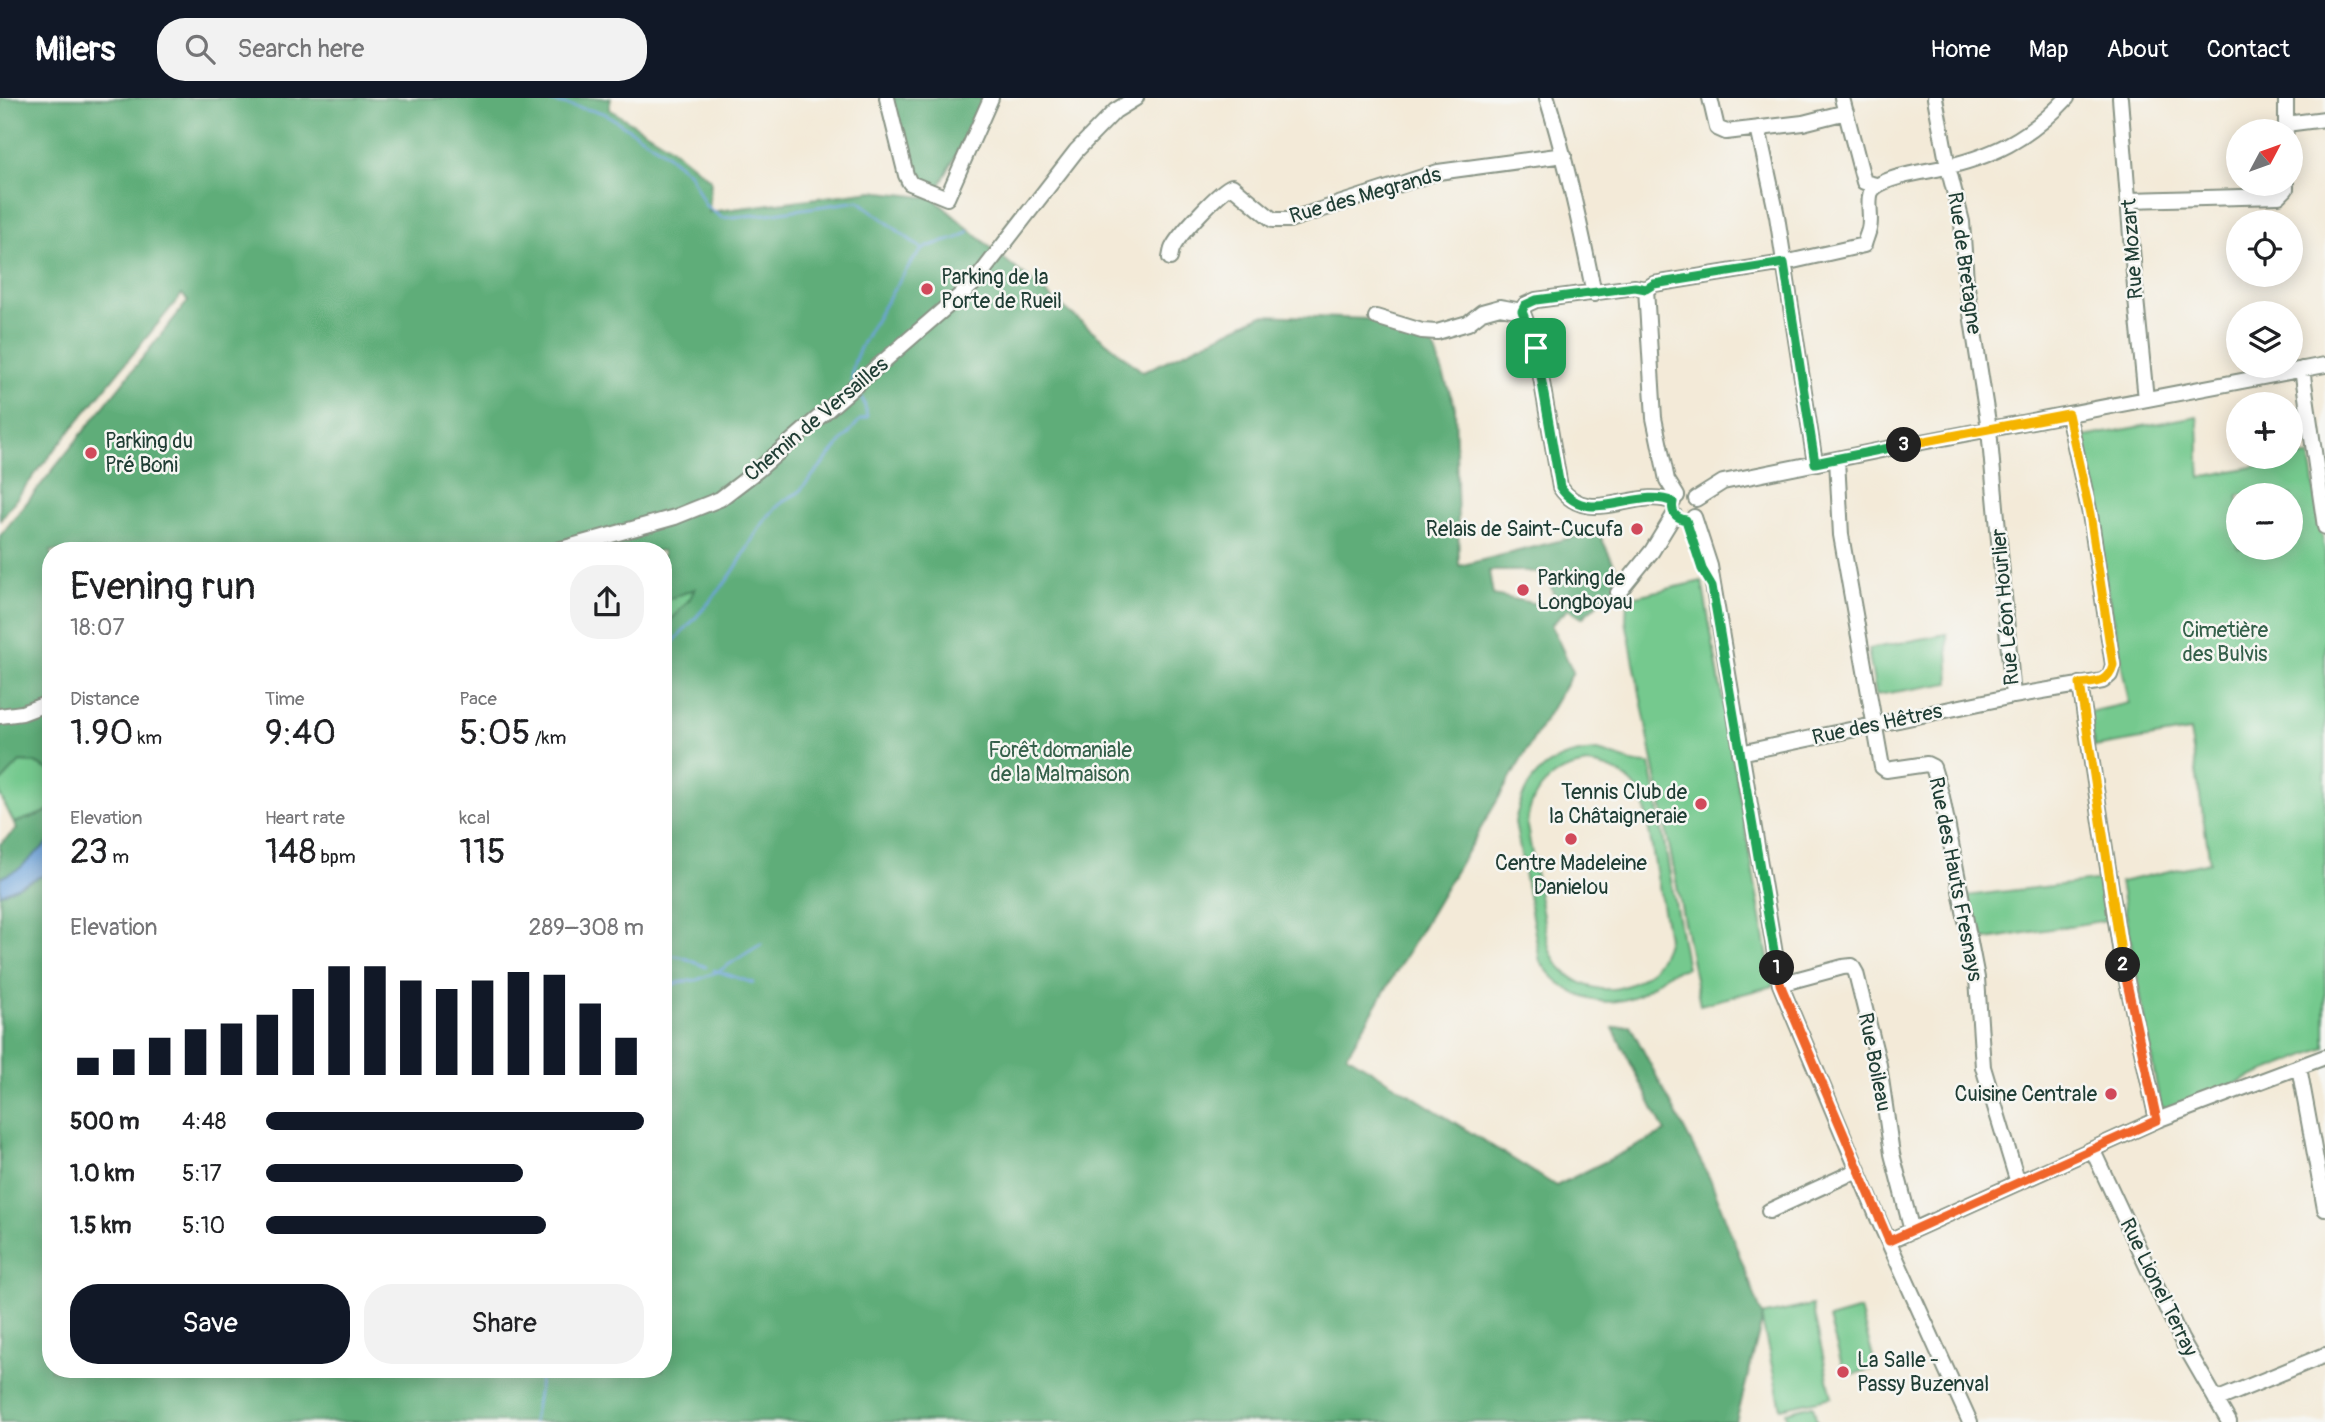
<!DOCTYPE html>
<meta charset="utf-8">
<style>
:root{--surface:#fff;--page:#f2f2f2;--text:#202124;--muted:#757577;--accent:#111827}
body{margin:0;font-family:Pangolin,sans-serif;background:var(--page);color:var(--text);height:100vh;display:flex;flex-direction:column;font-size:26px;white-space:nowrap}
*{box-sizing:border-box;margin:0}
p{font-size:23px;color:var(--muted)}
.icon{flex:none;width:38px;height:38px;fill:none;stroke:currentColor;stroke-width:2;stroke-linecap:round;stroke-linejoin:round}
.map{position:relative;flex:1;overflow:hidden}
.panel{position:absolute;left:42px;top:444px;width:630px;height:836px;display:flex;flex-direction:column;background:var(--surface);border-radius:28px;box-shadow:0 4px 18px #0003}
.panel>*{flex:none}
.needle{width:46px;rotate:49deg}
.fabs{position:absolute;left:2226px;top:21px;display:grid;gap:14px}
.fabs a{display:grid;place-items:center;width:77px;height:77px;border-radius:50%;background:var(--surface);box-shadow:0 4px 18px #0003;font-size:35px}
.pin{position:absolute;display:grid;place-items:center;width:60px;height:60px;color:#fff;margin:-30px;border-radius:14px;box-shadow:0 4px 10px #0006}
.km{position:absolute;width:35px;height:35px;margin:-18px;border-radius:50%;background:#222;color:#fff;font-size:19px;line-height:35px;text-align:center}
.round{display:grid;place-items:center;flex:none;width:74px;height:74px;border-radius:28px;background:var(--page)}
.summary{display:flex;align-items:center;justify-content:space-between;height:119px;padding:0 28px}
h1{font-size:38px;font-weight:600;line-height:52px}
.stats{display:grid;grid-template-columns:repeat(3,1fr);gap:10px;height:119px;padding:7px 28px}
.stats div{display:grid;align-content:center}
.stats b{font-size:35px;font-weight:600}
.stats small{font-size:19px;font-weight:400}
.stats p{font-size:19px}
.chart{height:196px;padding:14px 28px}
.chart p{display:flex;justify-content:space-between}
.chart svg{width:100%;height:126px;margin-top:7px;stroke:var(--accent);stroke-width:6}
.button{display:flex;gap:14px;margin-top:auto;padding:14px 28px}
.button a{flex:1;height:80px;border-radius:28px;background:var(--accent);color:#fff;font-size:28px;font-weight:600;line-height:80px;text-align:center}
.button a+a{background:var(--page);color:var(--text)}
ul{padding:0 28px;list-style:none;font-size:23px}
li{display:grid;grid-template-columns:112px 84px 1fr;align-items:center;height:52px}
li i{height:18px;border-radius:9px;background:var(--accent)}
header{display:flex;align-items:center;gap:42px;box-sizing:border-box;height:98px;padding:0 35px;background:var(--accent);color:#fff}
header strong{font-size:33px}
nav{display:flex;gap:38px;margin-inline-start:auto;font-size:24px}
.search{width:490px;height:63px;background:var(--page);display:flex;align-items:center;gap:18px;box-sizing:border-box;padding:0 24px;border-radius:28px;color:var(--muted);font-size:26px}
.map>svg:first-child{display:block}
.green{fill:#74c98e;stroke:#4a8361;stroke-width:2;fill-rule:evenodd}
.forest{fill:#5fad79;stroke:#3f7556;stroke-width:2;fill-rule:evenodd}
.water{fill:#6ea4dc;stroke:#467088;stroke-width:2}
.lines{fill:none;stroke-linecap:round;stroke-linejoin:round}
.stream{stroke:#6ea4dc;stroke-width:2.5}
.minor-casing{stroke:#899486;stroke-width:18}
.minor{stroke:#fff;stroke-width:14}
.split-1-casing{stroke:#fff;stroke-width:14}
.split-2-casing{stroke:#fff;stroke-width:14}
.split-3-casing{stroke:#fff;stroke-width:14}
.split-4-casing{stroke:#fff;stroke-width:14}
.split-1{stroke:#22a559;stroke-width:9}
.split-2{stroke:#f0652b;stroke-width:9}
.split-3{stroke:#f5b400;stroke-width:9}
.split-4{stroke:#22a559;stroke-width:9}
.poi-dot{fill:#d1495b;stroke:#f6f6f2;stroke-width:2.5}
.labels{text-anchor:middle;stroke-width:5;stroke-linejoin:round;paint-order:stroke}
.street-label{font-size:21px;fill:#1f3d34;stroke:#f6f6f2}
.poi-label{font-size:21px;fill:#1f3d34;stroke:#f6f6f2;text-anchor:start}
.park-label{font-size:21px;fill:#34604a;stroke:#f6f6f2}
</style>
<header>
<strong>Milers</strong>
<div class="search"><svg class="icon" aria-label="search" viewBox="0 0 24 24"><circle cx="10" cy="10" r="6"/><path d="M15 15l6 6"/></svg>Search here</div>
<nav><a>Home</a><a>Map</a><a>About</a><a>Contact</a></nav>
</header>
<div class="map">
<svg width="2325" height="1324" viewBox="0 0 2325 1324">
<rect width="100%" height="100%" fill="#f6f6f2"/>
<filter id="ink" filterUnits="userSpaceOnUse"><feTurbulence type="fractalNoise" baseFrequency=".0143" numOctaves="2"/><feDisplacementMap in="SourceGraphic" scale="14" xChannelSelector="R" yChannelSelector="G"/><feConvolveMatrix kernelMatrix="1 2 1 2 8 2 1 2 1" color-interpolation-filters="sRGB"/></filter>
<filter id="wash" filterUnits="userSpaceOnUse"><feTurbulence type="fractalNoise" baseFrequency=".00686" numOctaves="4" result="noise"/><feDisplacementMap in="SourceGraphic" scale="28" xChannelSelector="R" yChannelSelector="G"/><feGaussianBlur stdDeviation="1.57" result="paint"/><feColorMatrix in="noise" values="0 0 0 0 0 0 0 0 0 0 0 0 0 0 0 0 0 1.4 0 .05"/><feComposite in="paint" operator="in"/></filter>
<g filter="url(#wash)">
<rect width="100%" height="100%" fill="#f3ead8"/>
<!-- green -->
<path class="green" d="M2197 318C2200 338 2198 359 2200 379L2310 358 2325 455V950L2167 1012 2160 1007 2120 784 2210 764 2190 633 2094 649 2089 614 2129 605 2078 340ZM2238 397H2291V450H2238Z
M1702 483 1773 888 1700 907 1626 523 1627 500Z
M696 490 689 502 663 531V503Z
M1947 536 1950 585 1876 597 1868 551Z
M1597 653C1616 657 1631 667 1650 666L1687 870C1680 872 1671 873 1666 877 1657 883 1650 891 1640 896 1601 915 1562 896 1540 863L1515 724C1524 678 1550 655 1597 653ZM1588 666C1612 669 1630 678 1643 699L1668 840C1662 864 1647 882 1623 889 1595 897 1564 882 1551 855 1546 843 1545 827 1542 813 1537 785 1532 757 1527 728 1529 693 1553 670 1588 666Z
M19 664 35 665 51 673V710L44 715 14 725 0 697V685Z
M2103 782 2108 822 1974 843 1965 798Z
M1812 1207 1832 1299 1781 1310 1761 1218Z
M1860 1212 1876 1270 1845 1278 1829 1221Z
M1813 1307 1817 1324H1788L1786 1314Z"/>
<!-- forest -->
<path class="forest" d="M0 0H611L609 11 666 46 711 82 709 114 872 93 933 100 998 156 1143 274 1262 217 1369 221 1431 242 1455 309 1459 468 1598 433 1622 483 1582 520 1568 511 1551 527 1573 574 1347 957 1556 1088 1665 1034 1613 930 1630 927 1711 1083 1763 1219 1736 1324H0V796L51 774V1272H663V531L689 502 695 491 663 503V453H51V673L35 665 20 664 0 685V438L188 203 182 196 43 366 0 422ZM1489 473H1527L1548 477 1557 510 1493 497Z
M891 0H986L939 89 924 90 911 86Z
M51 710V742L19 771 0 780V746L17 731 14 725 44 715Z"/>
<!-- water -->
<path class="water" d="M51 742V774L0 796V780L19 771Z"/>
<g class="lines">
<!-- stream -->
<path class="stream" d="M534 0 604 15 660 51 690 76 705 107 722 120 767 116 859 103 922 151
M852 284C852 276 852 270 855 262 860 246 912 157 924 151 938 142 956 145 969 133
M663 555C685 531 709 507 728 481 751 451 761 411 798 395L860 322 867 319 864 304 858 294
M663 610 667 618 663 621
M663 856 682 859 706 869
M714 872 753 885
M663 890 680 884 697 882 719 873 761 846
M533 1324 542 1272"/>
</g>
</g>
<g filter="url(#ink)">
<g class="lines">
<!-- minor casing -->
<g class="minor-casing">
<path id="minor" d="M887 0 906 77 910 85 947 100 991 0
M1547 0C1567 65 1581 130 1594 196
M1710 0 1717 30 1726 34 1803 25 1846 14
M1842 0 1864 84 1876 87
M1935 0 1948 69 1962 124 1966 183 1989 331 2013 598 2103 583 2110 577 2113 567 2090 416 2068 316
M2120 0 2136 201 2146 301
M2286 0V33
M2286 26 2325 21
M1758 30 1777 118 1815 365
M2129 102 2279 98 2286 91V86
M1170 160C1171 156 1171 152 1173 149 1179 137 1220 92 1232 88L1273 122H1289L1438 74 1564 57
M1646 191 1654 320 1667 382 1677 398
M1522 213 1536 250 1560 389C1588 431 1637 388 1673 404
M1376 219 1422 233 1437 234 1468 225 1482 214 1500 209 1522 213 1525 207 1536 202 1635 189 1646 191 1654 186 1784 165 1864 147C1865 142 1868 136 1869 131 1872 120 1867 104 1871 94 1878 80 1922 74 1937 71 1992 59 2028 42 2067 0
M2302 271 2325 429
M1837 361 1841 437 1882 669 1886 672 1927 666 1933 669 1942 699 1977 880 1983 969 2018 1085
M1696 401 1723 384 1901 348 2325 267
M1694 419 1710 468 1780 886 1880 1125 1970 1324
M554 453 675 419 720 401 758 372 973 186 1076 53 1115 13 1136 0
M1618 495 1652 453 1674 417
M2080 586 2121 856 2157 1022
M0 618 22 615 51 604
M1740 655 2013 598
M1780 886 1843 869 1852 868 1856 875 1879 967 1892 1056 1912 1133
M2299 969 2325 1111
M2093 1053 2181 1241 2229 1324
M1769 1113 1858 1072
M1889 1143 2157 1022 2325 959
M2216 1302 2325 1257"/>
</g>
<!-- minor -->
<use href="#minor" class="minor"/>
</g>
</g>
<g class="lines" filter="url(#ink)">
<!-- split-1 casing -->
<g class="split-1-casing">
<path id="split-1" d="M1536 250 1560 389C1588 431 1637 388 1673 404 1671 414 1675 420 1686 422L1702 471 1712 488 1777 870"/>
</g>
<!-- split-2 casing -->
<g class="split-2-casing">
<path id="split-2" d="M1777 870 1780 886 1889 1143 2157 1022 2123 867"/>
</g>
<!-- split-3 casing -->
<g class="split-3-casing">
<path id="split-3" d="M1904 347 2068 316 2090 416 2113 567C2108 585 2096 584 2080 586L2123 867"/>
</g>
<!-- split-4 casing -->
<g class="split-4-casing">
<path id="split-4" d="M1536 250 1522 213 1525 207 1536 202 1635 189 1646 191 1654 186 1784 165 1815 365 1904 347"/>
</g>
<!-- split-1 -->
<use href="#split-1" class="split-1"/>
<!-- split-2 -->
<use href="#split-2" class="split-2"/>
<!-- split-3 -->
<use href="#split-3" class="split-3"/>
<!-- split-4 -->
<use href="#split-4" class="split-4"/>
</g>
<!-- markers -->
<g class="poi-dot">
<circle cx="927" cy="191" r="7"/>
<circle cx="91" cy="355" r="7"/>
<circle cx="1637" cy="431" r="7"/>
<circle cx="1523" cy="492" r="7"/>
<circle cx="1701" cy="706" r="7"/>
<circle cx="1571" cy="741" r="7"/>
<circle cx="2111" cy="996" r="7"/>
<circle cx="1843" cy="1274" r="7"/>
</g>
<g class="labels">
<!-- street labels -->
<g class="street-label">
<text transform="translate(1365 97) rotate(-16)" y="7">Rue des Megrands</text>
<text transform="translate(2132 151) rotate(-94)" y="7">Rue Mozart</text>
<text transform="translate(1965 165) rotate(82)" y="7">Rue de Bretagne</text>
<text transform="translate(816 321) rotate(-40)" y="7">Chemin de Versailles</text>
<text transform="translate(2005 509) rotate(-95)" y="7">Rue Léon Hourlier</text>
<text transform="translate(1877 626) rotate(-12)" y="7">Rue des Hêtres</text>
<text transform="translate(1956 781) rotate(79)" y="7">Rue des Hauts Fresnays</text>
<text transform="translate(1875 964) rotate(79)" y="7">Rue Boileau</text>
<text transform="translate(2159 1189) rotate(64)" y="7">Rue Lionel Terray</text>
</g>
<!-- poi labels -->
<g class="poi-label">
<text x="941" y="186">Parking de la<tspan x="941" dy="24">Porte de Rueil</tspan></text>
<text x="105" y="350">Parking du<tspan x="105" dy="24">Pré Boni</tspan></text>
<text x="1623" y="438" text-anchor="end">Relais de Saint-Cucufa</text>
<text x="1537" y="487">Parking de<tspan x="1537" dy="24">Longboyau</tspan></text>
<text x="1687" y="701" text-anchor="end">Tennis Club de<tspan x="1687" dy="24">la Châtaigneraie</tspan></text>
<text x="1571" y="772" text-anchor="middle">Centre Madeleine<tspan x="1571" dy="24">Danielou</tspan></text>
<text x="2097" y="1003" text-anchor="end">Cuisine Centrale</text>
<text x="1857" y="1269">La Salle -<tspan x="1857" dy="24">Passy Buzenval</tspan></text>
</g>
<!-- park labels -->
<g class="park-label">
<text x="2225" y="539">Cimetière<tspan x="2225" dy="24">des Bulvis</tspan></text>
<text x="1060" y="659">Forêt domaniale<tspan x="1060" dy="24">de la Malmaison</tspan></text>
</g>
</g>
</svg>
<div class="fabs">
<a><svg class="needle" viewBox="-14 -14 28 28"><path d="M0-13l5 13h-10z" fill="#e53935"/><path d="M0 13l5-13h-10z" fill="#757577"/></svg></a>
<a><svg class="icon" aria-label="locate" viewBox="0 0 24 24"><circle cx="12" cy="12" r="6"/><path d="M12 2v4M12 18v4M2 12h4M18 12h4"/></svg></a>
<a><svg class="icon" aria-label="layers" viewBox="0 0 24 24"><path d="M12 4l9 5-9 5-9-5zM3 14l9 5 9-5"/></svg></a>
<a>+</a>
<a>−</a>
</div>
<div class="pin" style="left:1536px;top:250px;background:#1e9e55"><svg class="icon" aria-label="arrive" viewBox="0 0 24 24"><path d="M6 21V4h12l-3 4 3 4H6"/></svg></div>
<b class="km" style="left:1777px;top:870px">1</b>
<b class="km" style="left:2123px;top:867px">2</b>
<b class="km" style="left:1904px;top:347px">3</b>
<section class="panel">
<div class="summary"><div><h1>Evening run</h1><p>18:07</p></div><a class="round"><svg class="icon" aria-label="share" viewBox="0 0 24 24"><path d="M12 15V3M7 8l5-5 5 5M5 13v7h14v-7"/></svg></a></div>
<div class="stats">
<div><p>Distance</p><b>1.90<small> km</small></b></div>
<div><p>Time</p><b>9:40</b></div>
<div><p>Pace</p><b>5:05<small> /km</small></b></div>
</div>
<div class="stats">
<div><p>Elevation</p><b>23<small> m</small></b></div>
<div><p>Heart rate</p><b>148<small> bpm</small></b></div>
<div><p>kcal</p><b>115</b></div>
</div>
<div class="chart"><p><span>Elevation</span>289–308 m</p>
<svg viewBox="0 0 160 44" preserveAspectRatio="none"><path d="M5 44V38M15 44V35M25 44V31M35 44V28M45 44V26M55 44V23M65 44V14M75 44V6M85 44V6M95 44V11M105 44V14M115 44V11M125 44V8M135 44V9M145 44V19M155 44V31"/></svg>
</div>
<ul>
<li><b>500 m</b>4:48<i style="width:100%"></i></li>
<li><b>1.0 km</b>5:17<i style="width:68%"></i></li>
<li><b>1.5 km</b>5:10<i style="width:74%"></i></li>
</ul>
<div class="button"><a>Save</a><a>Share</a></div>
</section>
</div>
